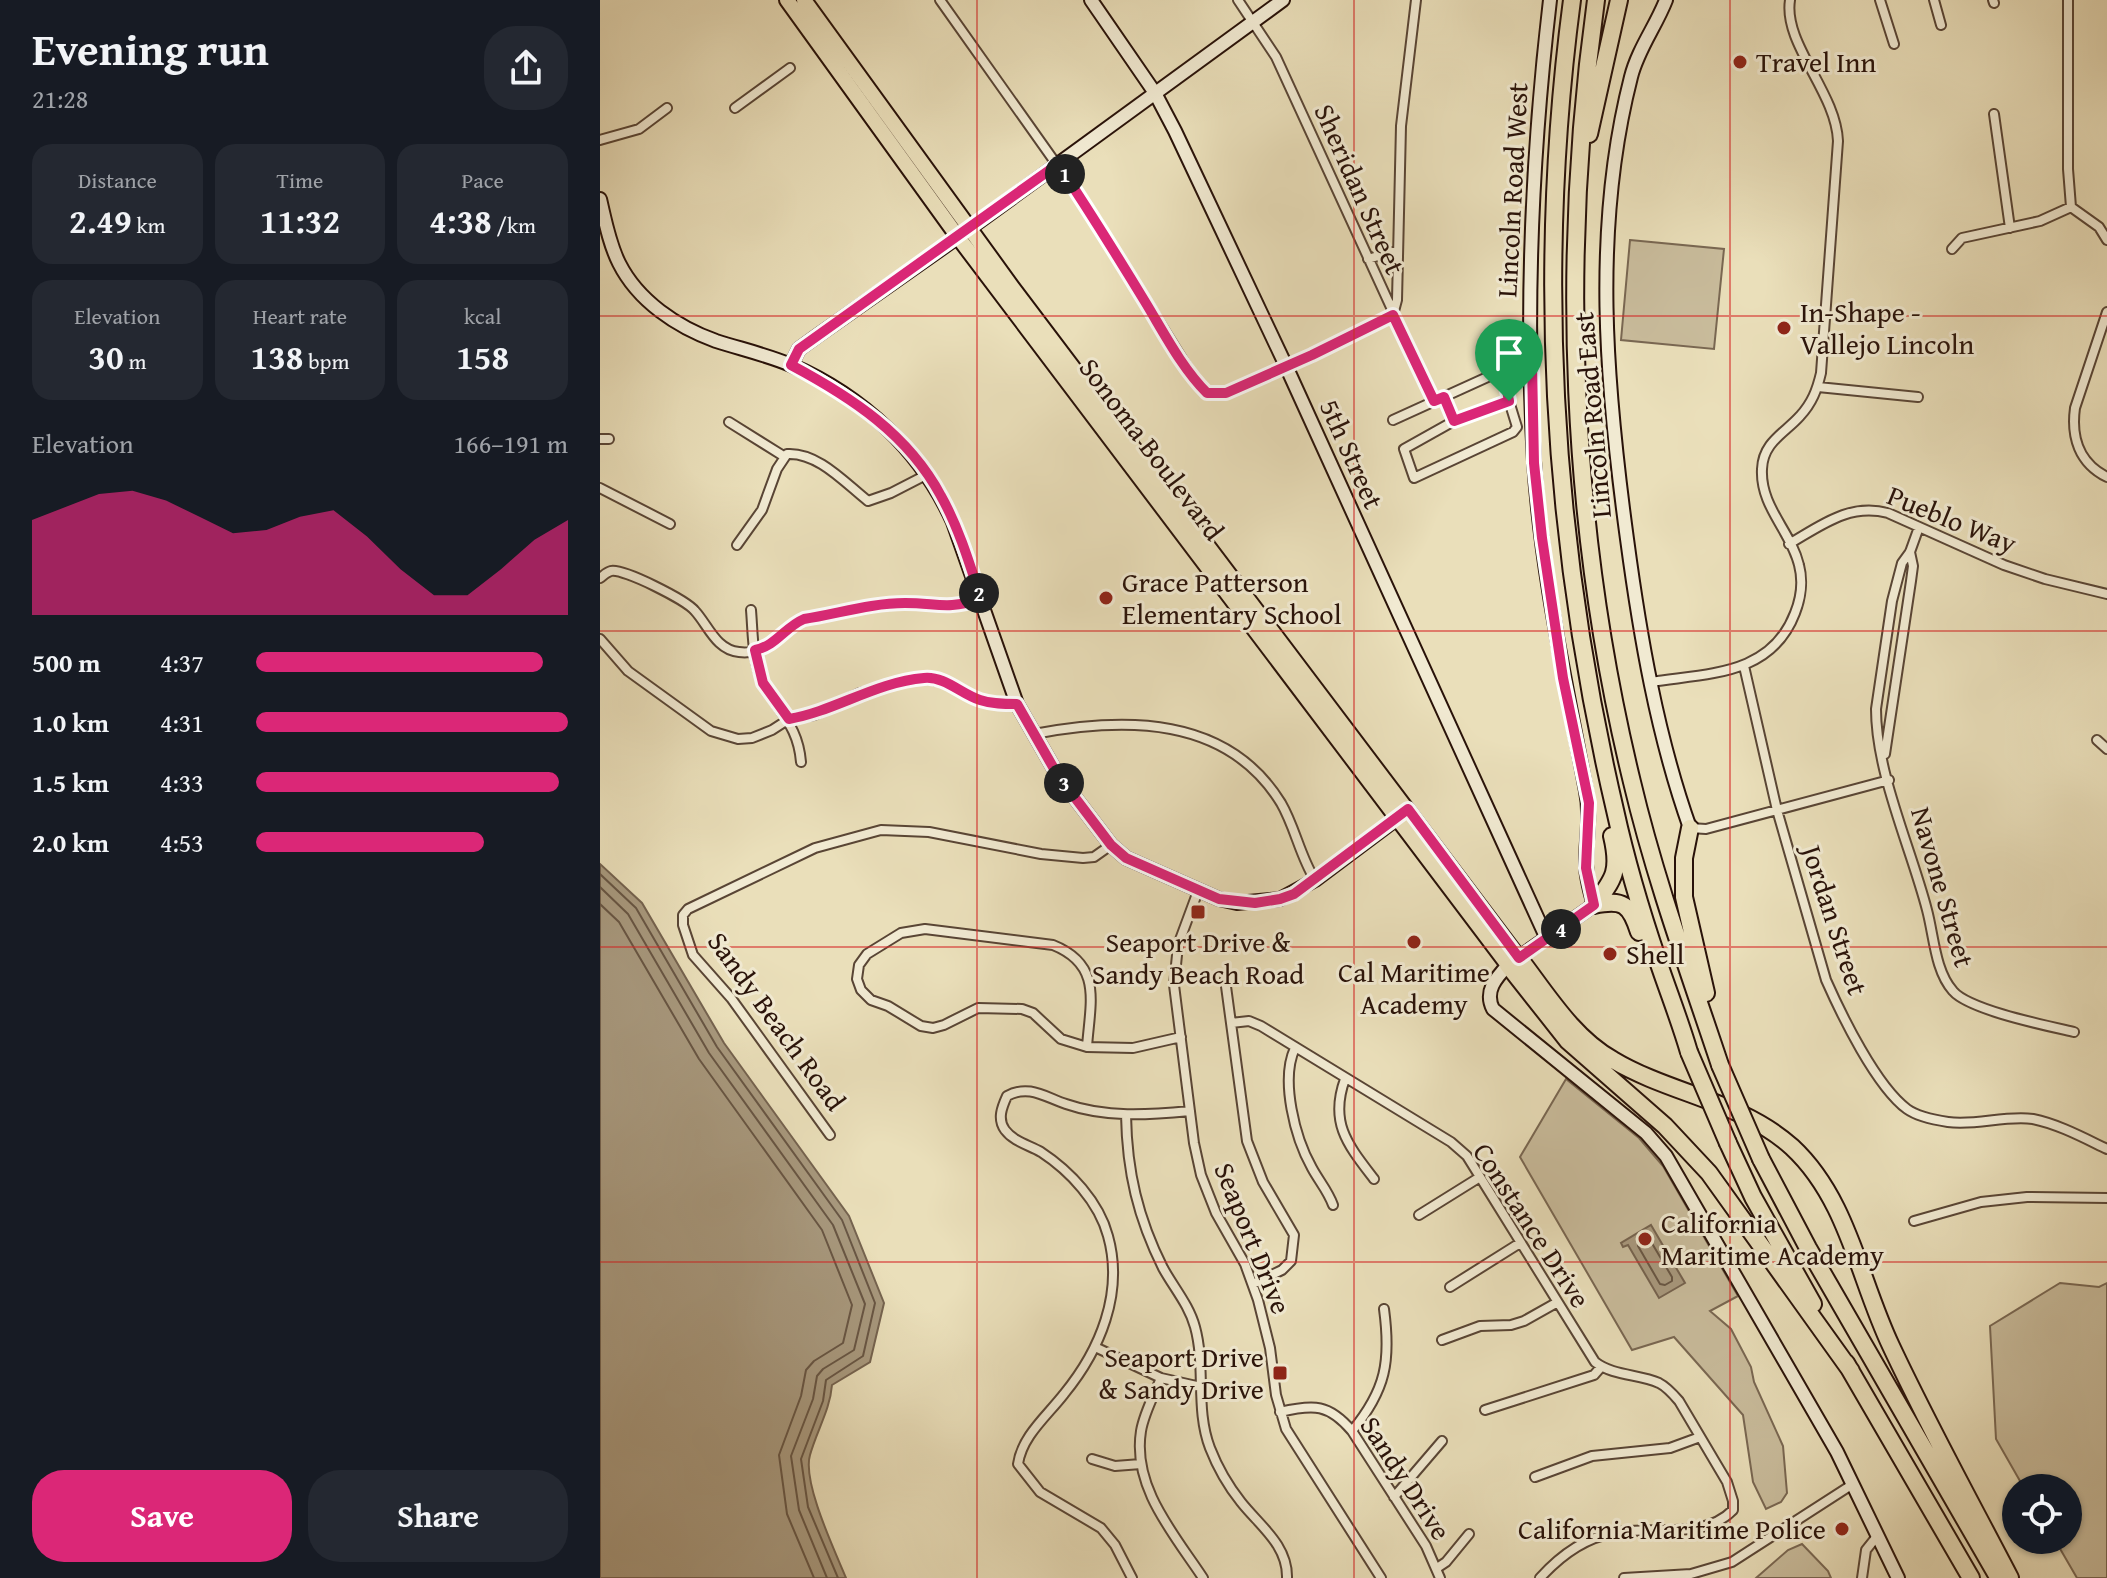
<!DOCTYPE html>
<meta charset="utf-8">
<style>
:root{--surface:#171b24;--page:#242831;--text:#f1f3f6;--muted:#9ea1a6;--accent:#db2777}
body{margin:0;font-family:"Gentium Book Plus",serif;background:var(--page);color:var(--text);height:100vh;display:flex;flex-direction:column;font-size:30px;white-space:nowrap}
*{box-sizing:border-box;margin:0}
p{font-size:26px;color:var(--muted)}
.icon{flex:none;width:44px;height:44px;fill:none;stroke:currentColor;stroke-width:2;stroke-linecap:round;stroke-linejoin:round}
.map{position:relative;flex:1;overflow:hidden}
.drawer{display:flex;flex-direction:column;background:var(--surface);width:600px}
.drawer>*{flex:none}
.tools{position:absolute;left:1402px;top:1474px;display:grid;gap:16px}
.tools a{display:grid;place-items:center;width:80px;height:80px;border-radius:50%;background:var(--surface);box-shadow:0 2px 6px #0004;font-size:40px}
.pin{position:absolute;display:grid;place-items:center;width:68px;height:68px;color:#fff;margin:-82px -34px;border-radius:50% 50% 50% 0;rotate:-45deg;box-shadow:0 0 8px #0007}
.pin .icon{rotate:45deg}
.km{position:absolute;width:40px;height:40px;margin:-20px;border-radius:50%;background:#222;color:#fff;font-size:22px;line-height:40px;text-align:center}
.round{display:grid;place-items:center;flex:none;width:84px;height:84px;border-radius:32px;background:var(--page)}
.overview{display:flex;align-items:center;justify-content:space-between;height:136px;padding:0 32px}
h1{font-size:44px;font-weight:800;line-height:60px}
.figures{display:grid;grid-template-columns:repeat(3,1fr);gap:12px;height:136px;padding:8px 32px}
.figures div{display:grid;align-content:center;border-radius:20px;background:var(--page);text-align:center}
.figures b{font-size:34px;font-weight:800}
.figures small{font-size:22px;font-weight:400}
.figures p{font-size:22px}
.chart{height:224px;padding:16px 32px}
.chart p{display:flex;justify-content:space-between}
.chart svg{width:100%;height:144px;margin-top:8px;fill:var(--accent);opacity:.7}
.cta{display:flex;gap:16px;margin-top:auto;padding:16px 32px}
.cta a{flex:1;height:92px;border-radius:32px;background:var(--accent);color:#fff;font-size:32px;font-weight:800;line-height:92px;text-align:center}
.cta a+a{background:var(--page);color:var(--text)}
ul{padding:0 32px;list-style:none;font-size:26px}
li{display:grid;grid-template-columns:128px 96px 1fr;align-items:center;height:60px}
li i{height:20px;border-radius:10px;background:var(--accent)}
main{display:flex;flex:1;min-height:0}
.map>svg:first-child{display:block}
.green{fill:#c9bc9c;stroke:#796752;stroke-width:2}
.water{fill:#a8997e;stroke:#75634f;stroke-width:2}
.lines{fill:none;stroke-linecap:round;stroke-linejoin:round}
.shore{stroke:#685644;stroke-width:2}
.street-casing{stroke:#594535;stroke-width:12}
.secondary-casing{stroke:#291209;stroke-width:16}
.primary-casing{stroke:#291209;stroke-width:18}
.highway-casing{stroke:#291209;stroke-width:20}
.street{stroke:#f1ead2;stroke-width:8}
.secondary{stroke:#f1ead2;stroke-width:12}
.primary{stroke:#eadfba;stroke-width:14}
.highway{stroke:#eadfba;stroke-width:16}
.highway-bridge-casing{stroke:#291209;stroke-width:20;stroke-linecap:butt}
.highway-bridge{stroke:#eadfba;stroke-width:16}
.route-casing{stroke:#fff;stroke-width:16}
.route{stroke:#db2777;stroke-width:10}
.grid{fill:none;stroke:#d62828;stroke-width:2;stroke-opacity:0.55}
.poi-dot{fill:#8f2418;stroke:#f1ead2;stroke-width:3}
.labels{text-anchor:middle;stroke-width:6;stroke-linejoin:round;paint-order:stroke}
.poi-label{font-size:28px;fill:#291209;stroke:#f1ead2;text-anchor:start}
.street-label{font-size:28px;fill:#291209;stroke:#f1ead2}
</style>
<main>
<section class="drawer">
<div class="overview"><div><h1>Evening run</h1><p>21:28</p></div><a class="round"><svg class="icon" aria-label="share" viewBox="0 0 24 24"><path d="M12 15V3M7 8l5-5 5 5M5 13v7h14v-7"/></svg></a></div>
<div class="figures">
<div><p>Distance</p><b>2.49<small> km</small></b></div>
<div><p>Time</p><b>11:32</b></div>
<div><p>Pace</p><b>4:38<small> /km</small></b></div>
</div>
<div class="figures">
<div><p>Elevation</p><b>30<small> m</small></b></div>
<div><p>Heart rate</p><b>138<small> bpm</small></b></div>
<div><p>kcal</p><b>158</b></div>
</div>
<div class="chart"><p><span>Elevation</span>166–191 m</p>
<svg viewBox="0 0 160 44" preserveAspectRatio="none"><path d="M0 44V15L10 11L20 7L30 6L40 9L50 14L60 19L70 18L80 14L90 12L100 20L110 30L120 38L130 38L140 30L150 21L160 15V44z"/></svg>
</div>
<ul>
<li><b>500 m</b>4:37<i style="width:92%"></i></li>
<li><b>1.0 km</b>4:31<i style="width:100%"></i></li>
<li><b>1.5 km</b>4:33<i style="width:97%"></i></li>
<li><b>2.0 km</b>4:53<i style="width:73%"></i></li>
</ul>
<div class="cta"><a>Save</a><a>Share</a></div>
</section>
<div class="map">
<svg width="1507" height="1578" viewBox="0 0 1507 1578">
<rect width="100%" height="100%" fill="#eadfba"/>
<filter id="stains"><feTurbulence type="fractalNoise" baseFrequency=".0025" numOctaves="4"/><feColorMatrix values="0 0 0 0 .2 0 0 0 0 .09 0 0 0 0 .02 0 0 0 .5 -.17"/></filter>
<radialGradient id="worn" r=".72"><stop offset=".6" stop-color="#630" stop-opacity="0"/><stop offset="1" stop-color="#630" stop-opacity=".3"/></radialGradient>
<!-- green -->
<path class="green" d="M1030 240 1124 249 1114 349 1021 340Z
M966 1079 1039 1138 1063 1166 1138 1296 1110 1311 1131 1329 1151 1367 1154 1382 1183 1446 1187 1493 1181 1502 1166 1509 1153 1482 1143 1415 1074 1337 1032 1350 920 1157Z
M1460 1283 1499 1287 1507 1283V1578H1477L1455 1540H1468V1488H1424L1396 1439 1390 1326Z
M1202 1544 1228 1571 1231 1578H1156L1188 1550Z"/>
<!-- water -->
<path class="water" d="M0 864 42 903 124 1043 249 1216 284 1303 270 1362 232 1385C230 1410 217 1430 210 1455 202 1482 235 1551 246 1578H0Z
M1051 1225 1085 1283 1059 1298 1028 1245 1023 1247 1021 1243Z"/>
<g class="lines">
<!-- shore -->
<path class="shore" d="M0 874 36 908 117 1047 242 1220 275 1303 263 1356 226 1380 223 1401 201 1459 208 1507 238 1578
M0 887 28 914 109 1053 233 1225 265 1304 254 1350 223 1369 217 1376 213 1399 191 1456 199 1510 227 1578
M0 904 19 922 99 1059 222 1230 252 1305 243 1343 214 1361 206 1370 201 1396 179 1455 187 1514 214 1578
M1046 1238 1050 1240 1072 1277V1281L1065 1285 1060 1284 1038 1246 1039 1242Z"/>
<!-- street casing -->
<g class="street-casing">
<path id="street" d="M340 0 496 220 597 383C607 393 612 395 626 393L712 355 793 315 797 300 801 126 816 0
M638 0 676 57 834 401
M1280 0 1294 44
M1334 0 1341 25
M1393 0 1394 3
M1468 0V169L1471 207 1499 227 1507 240
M135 108 190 68
M1394 114 1410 228
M0 140 39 129 67 108
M1352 249 1362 238 1440 221 1471 207
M768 259 798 250
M1507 312 1475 408C1471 437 1479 463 1507 477
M903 370 909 401 854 421 804 449 814 478 913 432 917 427 909 401
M1218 387 1318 397
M844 397 854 421
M793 420 903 370 932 364
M129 422 185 457
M0 439H9
M0 488 70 524
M1319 527 1310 552 1302 563 1292 601 1276 709C1276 773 1311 848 1327 910 1334 936 1335 971 1353 991 1369 1010 1448 1026 1474 1032
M1189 544C1222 525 1249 503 1288 513L1404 565 1445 579 1507 594
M137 545 162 510 177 469 187 454C218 452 245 483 268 501L291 493 326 475
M0 578C4 575 7 572 11 571 23 568 86 600 95 611 108 625 116 650 139 652 169 656 180 629 204 619 237 614 271 603 305 603 336 603 348 609 381 599
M151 610C153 633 152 663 164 684 180 714 198 726 201 762
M0 639 28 671 111 731 138 739 152 738 172 730 189 719 214 715 260 693 322 678 345 682 378 700 398 704H417
M1144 666 1177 810 1226 980C1242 1016 1276 1086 1307 1109 1318 1117 1335 1120 1348 1122 1376 1126 1405 1115 1433 1119 1458 1124 1484 1138 1507 1149
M1051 682C1108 673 1171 676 1195 613 1201 598 1203 580 1199 565 1191 531 1160 507 1162 469 1163 442 1185 433 1200 416 1212 403 1217 390 1221 373L1238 141C1236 92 1183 44 1190 0
M434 734C524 717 627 715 681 803 695 827 700 856 715 880
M1497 740 1507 749
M1285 754 1311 581 1313 566 1310 552
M1090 828 1106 829 1289 780
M598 891 578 945 574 985 594 1143 601 1175 616 1213 645 1264 658 1300 670 1348 676 1395 686 1429 781 1578
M325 929 453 945C503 965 490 1003 487 1047L461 1039 433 1013 422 1009 378 1008 344 1025 333 1028 321 1026 288 1006 271 1000 261 990 257 979 259 965 267 954 301 933Z
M625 979 647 1141 663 1182 694 1235 691 1261 682 1270 653 1284
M631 1023 649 1021 661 1026 851 1142 867 1156 995 1362C1013 1376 1039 1374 1059 1383 1067 1387 1073 1394 1079 1401L1127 1482 1133 1501V1510C1103 1541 1052 1525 1013 1533 984 1538 960 1556 940 1578
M487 1047 533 1048 581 1037
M695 1048C680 1080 695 1138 712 1168 719 1181 728 1191 733 1205
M745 1079C729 1123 748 1145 774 1179
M526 1115C527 1172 538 1218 563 1268 574 1288 589 1305 595 1327 606 1367 595 1409 610 1448 617 1466 629 1487 641 1502 659 1525 688 1545 687 1578
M230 1135 131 998 93 955 83 925V915L88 909 215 848 281 830 329 832 441 854 483 858 494 857 511 845
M819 1215 880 1177
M1314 1221 1381 1202 1427 1197 1507 1198
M850 1287 920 1243
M842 1340 880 1326 911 1325 924 1321 956 1303
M495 1347 561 1378 601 1387
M561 1378C554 1395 544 1413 541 1431 532 1487 574 1534 603 1578
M885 1410 994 1375 1001 1367
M680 1412C714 1404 729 1404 752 1431L826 1546 840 1578
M752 1431C786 1390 791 1361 784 1309
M492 1459 515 1466 541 1464
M935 1477 992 1456 1070 1448 1100 1437
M794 1497 842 1441
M837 1568 846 1562 869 1534
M532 1578 515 1545 501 1528 440 1492 418 1464C422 1436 447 1416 464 1394 500 1350 524 1293 508 1236 499 1202 470 1171 441 1152 429 1145 414 1142 405 1130 397 1119 402 1107 407 1096 429 1084 445 1097 466 1104 506 1118 548 1115 590 1111
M1024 1578 1091 1574 1132 1562 1253 1484
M1262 1578 1266 1550 1278 1535"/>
</g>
<!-- secondary casing -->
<g class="secondary-casing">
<path id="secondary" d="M491 0 555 93 575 131 686 366 947 939
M950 0C932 153 925 307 934 461 941 572 966 682 986 791 991 816 986 839 986 864 986 878 990 891 994 905L908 965C896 978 884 991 893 1009L1046 1133 1066 1156 1237 1452 1298 1578
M1066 0C1056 26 1038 49 1031 77 992 229 1006 385 1027 539 1040 636 1057 735 1090 828
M0 199C5 220 9 243 19 263 38 301 77 327 116 341 141 349 167 355 191 365 263 396 321 451 353 522L417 704 457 774 511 845 526 858 619 899 637 903 680 899 715 880 803 814
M191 365 199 349 217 336 358 237 683 0"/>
</g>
<!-- primary casing -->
<g class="primary-casing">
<path id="primary" d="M187 0 358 237 908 965
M204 0 412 287 919 958"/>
</g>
<!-- highway casing -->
<g class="highway-casing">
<path id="highway" d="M972 0C936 271 953 544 1015 810 1026 860 1041 911 1058 961 1068 991 1080 1021 1089 1052
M996 0C960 258 970 528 1032 782 1055 879 1089 972 1120 1065
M989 134 1019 0
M1090 828 1084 858V897L1106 993
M994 905C1015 878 1020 870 1012 836
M994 905C1023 899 1030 904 1039 932
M919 958C946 993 973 1038 1013 1060 1070 1094 1141 1101 1192 1147 1248 1199 1259 1279 1291 1346 1328 1425 1370 1501 1410 1578
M908 965 968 1041 1065 1126 1109 1173 1251 1371
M1128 1143 1153 1197 1213 1304
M1161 1159 1208 1248 1398 1577
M1246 1363 1371 1578"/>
</g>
<!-- street -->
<use href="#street" class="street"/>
<!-- secondary -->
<use href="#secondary" class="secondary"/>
<!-- primary -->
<use href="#primary" class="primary"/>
<!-- highway -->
<use href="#highway" class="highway"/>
<!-- highway-bridge casing -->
<g class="highway-bridge-casing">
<path id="highway-bridge" d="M1089 1052 1128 1143
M1120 1065 1161 1159"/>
</g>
<!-- highway-bridge -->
<use href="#highway-bridge" class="highway-bridge"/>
</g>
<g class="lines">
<!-- route casing -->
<g class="route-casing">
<path id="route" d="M458 164C488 209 516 254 544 300 563 331 581 367 607 393H626L712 355 793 315 834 401 844 397 854 421 909 401 903 370 932 364 934 463 942 538 963 678 989 803 986 868 994 905 919 958 808 809 694 894 680 899 655 903 619 899 526 858 511 845 457 774 417 704C404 704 392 704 380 700 361 694 345 676 324 678 276 682 235 711 189 719L163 683 155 650C176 646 185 627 204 619 237 614 271 603 305 603 338 603 346 610 381 599 370 565 359 528 341 496 308 434 251 397 191 365L199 349Z"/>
</g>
<!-- route -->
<use href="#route" class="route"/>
</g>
<!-- grid -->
<path class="grid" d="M377 0V1578M754 0V1578M1130 0V1578M0 316H1507M0 631H1507M0 947H1507M0 1262H1507"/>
<!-- markers -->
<g class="poi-dot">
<circle cx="1140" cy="62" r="8"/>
<circle cx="1184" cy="328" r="8"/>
<circle cx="506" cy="598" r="8"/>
<rect x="590" y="904" width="16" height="16" rx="4"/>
<circle cx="814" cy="942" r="8"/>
<circle cx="1010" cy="954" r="8"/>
<circle cx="1045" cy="1239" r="8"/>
<rect x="672" y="1365" width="16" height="16" rx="4"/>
<circle cx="1242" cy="1529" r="8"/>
</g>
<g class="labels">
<!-- poi labels -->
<g class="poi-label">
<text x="1156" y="72">Travel Inn</text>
<text x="1200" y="322">In-Shape -<tspan x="1200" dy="32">Vallejo Lincoln</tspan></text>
<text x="522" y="592">Grace Patterson<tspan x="522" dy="32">Elementary School</tspan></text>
<text x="598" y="952" text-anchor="middle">Seaport Drive &amp;<tspan x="598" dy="32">Sandy Beach Road</tspan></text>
<text x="1026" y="964">Shell</text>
<text x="814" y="982" text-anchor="middle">Cal Maritime<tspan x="814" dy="32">Academy</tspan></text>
<text x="1061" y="1233">California<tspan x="1061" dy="32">Maritime Academy</tspan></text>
<text x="664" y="1367" text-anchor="end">Seaport Drive<tspan x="664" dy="32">&amp; Sandy Drive</tspan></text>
<text x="1226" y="1539" text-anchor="end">California Maritime Police</text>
</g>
<!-- street labels -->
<g class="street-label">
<text transform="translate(760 189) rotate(66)" y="10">Sheridan Street</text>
<text transform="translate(912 190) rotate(-87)" y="10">Lincoln Road West</text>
<text transform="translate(992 415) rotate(-95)" y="10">Lincoln Road East</text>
<text transform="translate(552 449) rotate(53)" y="10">Sonoma Boulevard</text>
<text transform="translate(752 454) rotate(66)" y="10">5th Street</text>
<text transform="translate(1352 519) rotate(22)" y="10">Pueblo Way</text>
<text transform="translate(1343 887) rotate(74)" y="10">Navone Street</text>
<text transform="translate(1235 920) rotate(72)" y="10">Jordan Street</text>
<text transform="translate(177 1021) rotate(54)" y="10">Sandy Beach Road</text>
<text transform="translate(932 1225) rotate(57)" y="10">Constance Drive</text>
<text transform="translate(653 1238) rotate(68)" y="10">Seaport Drive</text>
<text transform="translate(806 1478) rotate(57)" y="10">Sandy Drive</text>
</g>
</g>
<rect width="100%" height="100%" filter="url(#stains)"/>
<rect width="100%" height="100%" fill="url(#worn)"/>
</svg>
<div class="tools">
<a><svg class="icon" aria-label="locate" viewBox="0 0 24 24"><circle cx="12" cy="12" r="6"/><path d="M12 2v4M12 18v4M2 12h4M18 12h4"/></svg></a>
</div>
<div class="pin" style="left:909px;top:401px;background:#1e9e55"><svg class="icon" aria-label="arrive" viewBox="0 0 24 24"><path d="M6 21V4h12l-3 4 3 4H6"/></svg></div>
<b class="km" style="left:465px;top:174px">1</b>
<b class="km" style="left:379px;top:593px">2</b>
<b class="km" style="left:464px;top:783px">3</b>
<b class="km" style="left:961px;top:929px">4</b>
</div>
</main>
